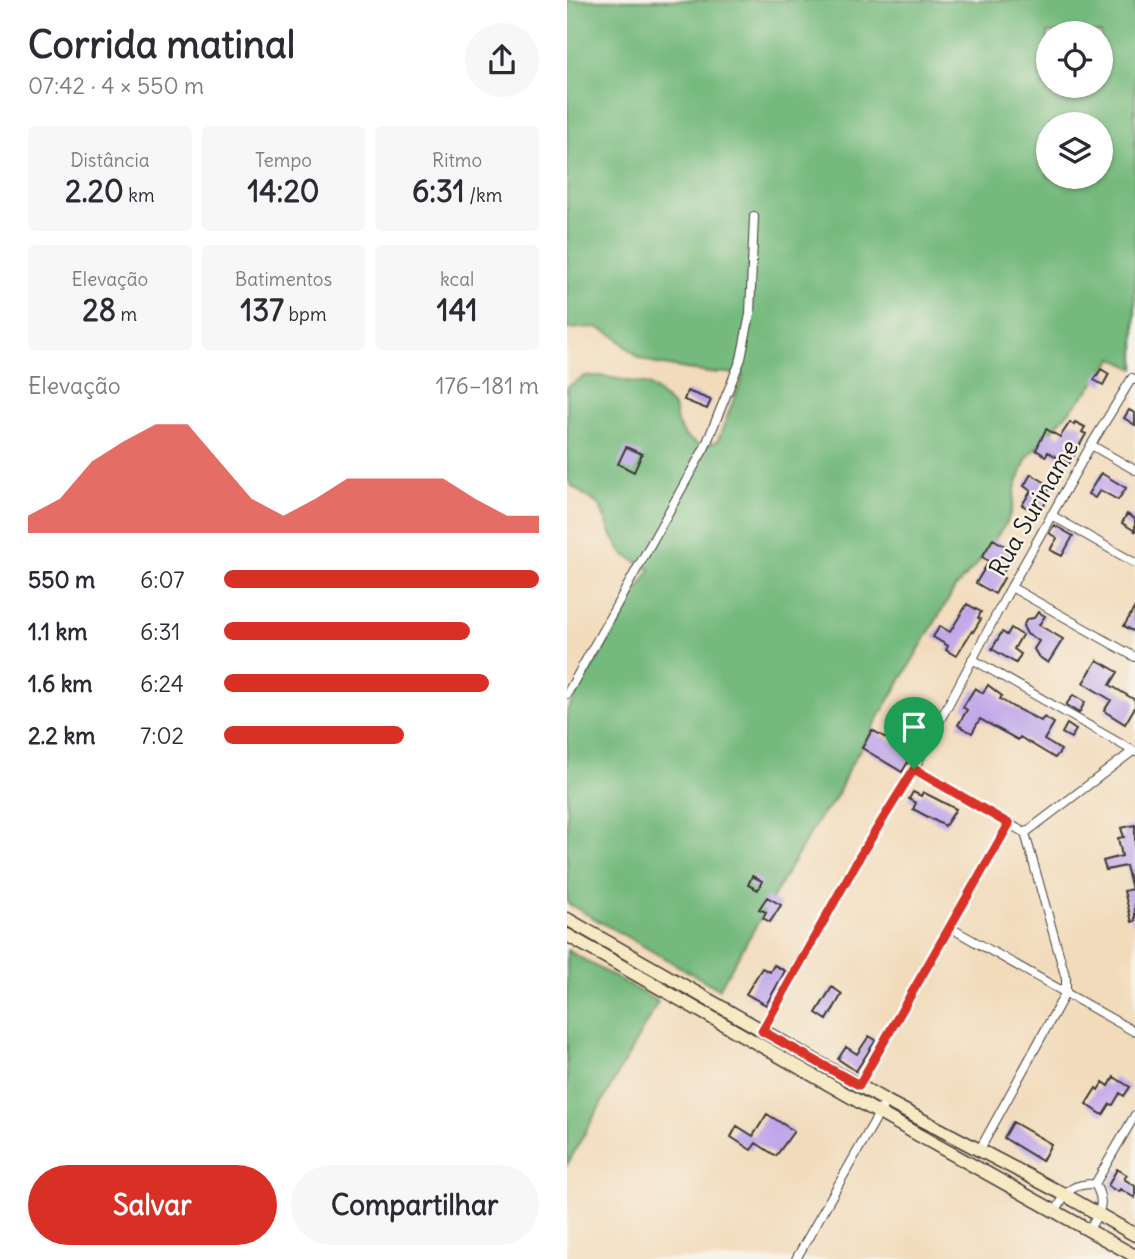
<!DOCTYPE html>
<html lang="pt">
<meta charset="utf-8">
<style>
:root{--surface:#fff;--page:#f7f7f7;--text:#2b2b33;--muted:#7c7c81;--accent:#d93025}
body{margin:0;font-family:Delius,sans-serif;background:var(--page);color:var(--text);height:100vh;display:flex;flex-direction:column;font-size:26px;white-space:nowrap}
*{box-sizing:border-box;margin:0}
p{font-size:23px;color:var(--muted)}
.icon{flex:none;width:38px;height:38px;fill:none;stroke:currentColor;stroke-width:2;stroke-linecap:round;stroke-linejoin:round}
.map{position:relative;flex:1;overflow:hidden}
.drawer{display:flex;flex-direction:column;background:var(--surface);width:567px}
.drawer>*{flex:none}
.buttons{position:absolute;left:469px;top:21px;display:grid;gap:14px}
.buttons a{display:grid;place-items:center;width:77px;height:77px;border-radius:50%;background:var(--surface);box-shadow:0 2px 5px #0004;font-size:35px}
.pin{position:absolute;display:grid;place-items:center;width:60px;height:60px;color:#fff;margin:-72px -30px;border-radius:50% 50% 50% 0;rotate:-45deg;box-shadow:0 0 7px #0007}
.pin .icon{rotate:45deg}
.round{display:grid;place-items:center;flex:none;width:74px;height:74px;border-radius:37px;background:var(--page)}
.summary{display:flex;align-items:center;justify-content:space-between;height:119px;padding:0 28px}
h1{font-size:38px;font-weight:800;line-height:52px}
.figures{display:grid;grid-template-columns:repeat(3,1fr);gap:10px;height:119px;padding:7px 28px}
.figures div{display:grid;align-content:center;border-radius:7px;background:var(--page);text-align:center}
.figures b{font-size:30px;font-weight:800}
.figures small{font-size:19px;font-weight:400}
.figures p{font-size:19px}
.chart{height:196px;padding:14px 28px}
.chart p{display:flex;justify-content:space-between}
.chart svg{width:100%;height:126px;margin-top:7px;fill:var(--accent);opacity:.7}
.button{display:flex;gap:14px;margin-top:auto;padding:14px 28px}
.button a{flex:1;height:80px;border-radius:42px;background:var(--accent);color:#fff;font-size:28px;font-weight:800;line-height:80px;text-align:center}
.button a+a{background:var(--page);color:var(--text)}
ul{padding:0 28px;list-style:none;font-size:23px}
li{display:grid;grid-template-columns:112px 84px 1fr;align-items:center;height:52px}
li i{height:18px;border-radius:9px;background:var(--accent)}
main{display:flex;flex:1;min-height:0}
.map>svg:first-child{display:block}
.forest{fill:#75b97d;stroke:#486a4c;stroke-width:2;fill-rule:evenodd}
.building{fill:#bfa5e9}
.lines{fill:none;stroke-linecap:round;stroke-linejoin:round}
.minor-casing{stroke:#3c3934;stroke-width:10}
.secondary-casing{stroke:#3c3934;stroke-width:15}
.minor{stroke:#fff;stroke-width:8}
.secondary{stroke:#f7e9c3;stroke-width:12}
.route-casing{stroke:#fff;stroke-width:14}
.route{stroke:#d93025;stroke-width:9}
.labels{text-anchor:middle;stroke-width:5;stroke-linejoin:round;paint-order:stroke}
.street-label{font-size:24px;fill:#1c1c1c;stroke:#f7f3e8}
</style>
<main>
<section class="drawer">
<div class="summary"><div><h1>Corrida matinal</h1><p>07:42 · 4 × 550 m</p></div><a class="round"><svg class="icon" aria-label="share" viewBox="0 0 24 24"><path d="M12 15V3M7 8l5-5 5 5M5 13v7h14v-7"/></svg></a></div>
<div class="figures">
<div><p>Distância</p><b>2.20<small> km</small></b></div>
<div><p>Tempo</p><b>14:20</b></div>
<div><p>Ritmo</p><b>6:31<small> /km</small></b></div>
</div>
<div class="figures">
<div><p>Elevação</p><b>28<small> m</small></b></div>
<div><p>Batimentos</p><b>137<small> bpm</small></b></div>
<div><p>kcal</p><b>141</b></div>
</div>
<div class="chart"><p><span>Elevação</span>176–181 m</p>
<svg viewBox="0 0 160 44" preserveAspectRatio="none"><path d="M0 44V38L10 32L20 19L30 12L40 6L50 6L60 19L70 32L80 38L90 32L100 25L110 25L120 25L130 25L140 32L150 38L160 38V44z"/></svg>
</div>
<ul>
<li><b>550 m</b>6:07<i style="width:100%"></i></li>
<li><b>1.1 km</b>6:31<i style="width:78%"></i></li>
<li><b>1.6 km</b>6:24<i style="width:84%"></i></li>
<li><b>2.2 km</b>7:02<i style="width:57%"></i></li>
</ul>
<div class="button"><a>Salvar</a><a>Compartilhar</a></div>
</section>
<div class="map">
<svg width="568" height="1259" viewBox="0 0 568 1259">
<rect width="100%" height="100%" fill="#f7f3e8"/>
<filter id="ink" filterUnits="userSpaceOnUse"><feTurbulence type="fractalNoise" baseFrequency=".0143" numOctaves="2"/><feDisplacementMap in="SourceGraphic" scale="14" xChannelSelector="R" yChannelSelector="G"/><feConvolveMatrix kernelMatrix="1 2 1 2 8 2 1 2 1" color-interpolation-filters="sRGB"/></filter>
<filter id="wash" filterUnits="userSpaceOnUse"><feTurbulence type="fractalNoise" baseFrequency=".00686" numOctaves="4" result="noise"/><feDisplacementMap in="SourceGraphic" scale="28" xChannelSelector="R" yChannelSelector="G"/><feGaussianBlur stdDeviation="1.57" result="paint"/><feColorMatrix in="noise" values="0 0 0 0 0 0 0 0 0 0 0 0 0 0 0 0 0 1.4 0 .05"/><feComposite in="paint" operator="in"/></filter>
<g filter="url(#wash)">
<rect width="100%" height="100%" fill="#f2dbbb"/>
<!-- forest -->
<path class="forest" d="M0 0H568V369L546 358 534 376 460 458 448 489 446 506 440 522 411 563 388 588 281 770C274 787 269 803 254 815L152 989 0 903V710L83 570 55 553 46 538 33 506 5 486 0 479V387L18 376H35L82 385 107 407 110 423 118 436 131 445 147 443 151 440 176 376 160 373H141L91 364 73 358 46 335 30 327 0 329ZM481 33H534V86H481ZM481 124H534V177H481Z
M0 950 91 1002 0 1165Z"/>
<g id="blocks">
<!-- building -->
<path class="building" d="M534 369 542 374 536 385 527 380Z
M120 391 144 400 140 409 117 400Z
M562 410 568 413V425L557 418Z
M503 422 507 425 508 422 518 427 515 432 519 434 502 464 481 452 479 456 469 450 479 429 493 437Z
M59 447 75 454 67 472 51 464Z
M534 473 559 488 551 500 533 490 528 498 521 494Z
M464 474 484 486 477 498 480 500 474 511 471 509 469 513 455 505 464 491 457 486Z
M560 514 568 519V531L555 523Z
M487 525 506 536 495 556 483 550 490 538 482 533Z
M426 539 448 552 434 576 437 578 428 594 409 583 422 561 415 557Z
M400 604 414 612 411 618 414 619 406 632 405 631 389 656 379 650 381 646 366 637 373 626 383 632Z
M568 607V632L557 626Z
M471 612 478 616 472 625 496 639 481 663 471 656 467 649 472 641 460 634 456 626 460 619 467 618Z
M444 628 455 635 447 649 454 654 449 663 425 649 435 632 440 635Z
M530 660 551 672 543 685 568 700V707L558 724 537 711 544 700 516 683Z
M421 685 435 696 433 699 446 707 474 721 477 717 487 723 477 740 494 750 488 758 453 737 451 740 413 719 405 733 391 725 400 710 396 707 408 688 416 693Z
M506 695 518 702 512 713 499 705Z
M351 722 361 728 335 772 295 748 305 730 336 748Z
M500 724 509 730 504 738 495 733Z
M346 792 354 796 356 792 389 809 378 826 346 809 349 803 342 799Z
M568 825V921L565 922 557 891 565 889 559 866 539 870 536 861 555 856 551 838 557 837 554 828Z
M185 876 195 881 191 890 181 885Z
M200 897 214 905 203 922 196 918 199 912 192 909Z
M207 965 218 971 199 1005 179 994 195 968 203 972Z
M265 987 275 994 260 1020 249 1013Z
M302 1036 309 1040 289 1071 271 1059 279 1047 290 1054Z
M547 1077 563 1087 557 1096 553 1093 546 1105 543 1104 536 1115 519 1104 529 1088 531 1090 536 1082 542 1086Z
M200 1114 227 1131 209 1156 189 1143 184 1150 164 1137 170 1126 186 1136Z
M446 1122 484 1144 475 1161 437 1138Z
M550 1169 560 1175 557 1179 568 1186V1198L553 1189 551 1192 541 1186Z"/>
</g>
</g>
<g filter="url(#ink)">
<use href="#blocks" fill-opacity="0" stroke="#3c3934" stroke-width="2"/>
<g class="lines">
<!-- minor casing -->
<g class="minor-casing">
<path id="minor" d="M524 445 568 470
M484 515 568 563
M444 587 568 657
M405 659 568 752
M0 694 138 447 174 359 183 314 187 216
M347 769 458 833 499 979V992L412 1151
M458 833 566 751
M382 927 568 1032
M195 1030 293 856 347 769 444 587 524 445 565 378 568 380
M292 1085 442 824
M528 1184 568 1115
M489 1211C501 1190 503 1184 528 1184
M522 1229C533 1212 539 1203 528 1184
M229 1259 319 1101"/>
</g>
<!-- secondary casing -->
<g class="secondary-casing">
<path id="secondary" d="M0 919 319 1101 498 1195 568 1235
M0 935 312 1113 568 1256"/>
</g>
<!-- minor -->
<use href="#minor" class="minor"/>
<!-- secondary -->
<use href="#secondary" class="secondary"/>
</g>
</g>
<g class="lines" filter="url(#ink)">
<!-- route casing -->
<g class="route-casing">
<path id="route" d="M347 769 442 824 292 1085 195 1031 293 856Z"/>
</g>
<!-- route -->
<use href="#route" class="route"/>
</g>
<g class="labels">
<!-- street labels -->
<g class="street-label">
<text transform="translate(467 508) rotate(-60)" y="8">Rua Suriname</text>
</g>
</g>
</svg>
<div class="buttons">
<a><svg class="icon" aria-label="locate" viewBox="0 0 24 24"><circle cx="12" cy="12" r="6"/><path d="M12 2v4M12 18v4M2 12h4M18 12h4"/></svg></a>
<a><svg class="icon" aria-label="layers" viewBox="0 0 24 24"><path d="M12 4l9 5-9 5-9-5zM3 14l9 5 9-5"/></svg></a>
</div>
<div class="pin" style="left:347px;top:769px;background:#1e9e55"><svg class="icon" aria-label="arrive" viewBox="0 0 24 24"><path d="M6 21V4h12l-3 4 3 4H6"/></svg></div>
</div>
</main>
